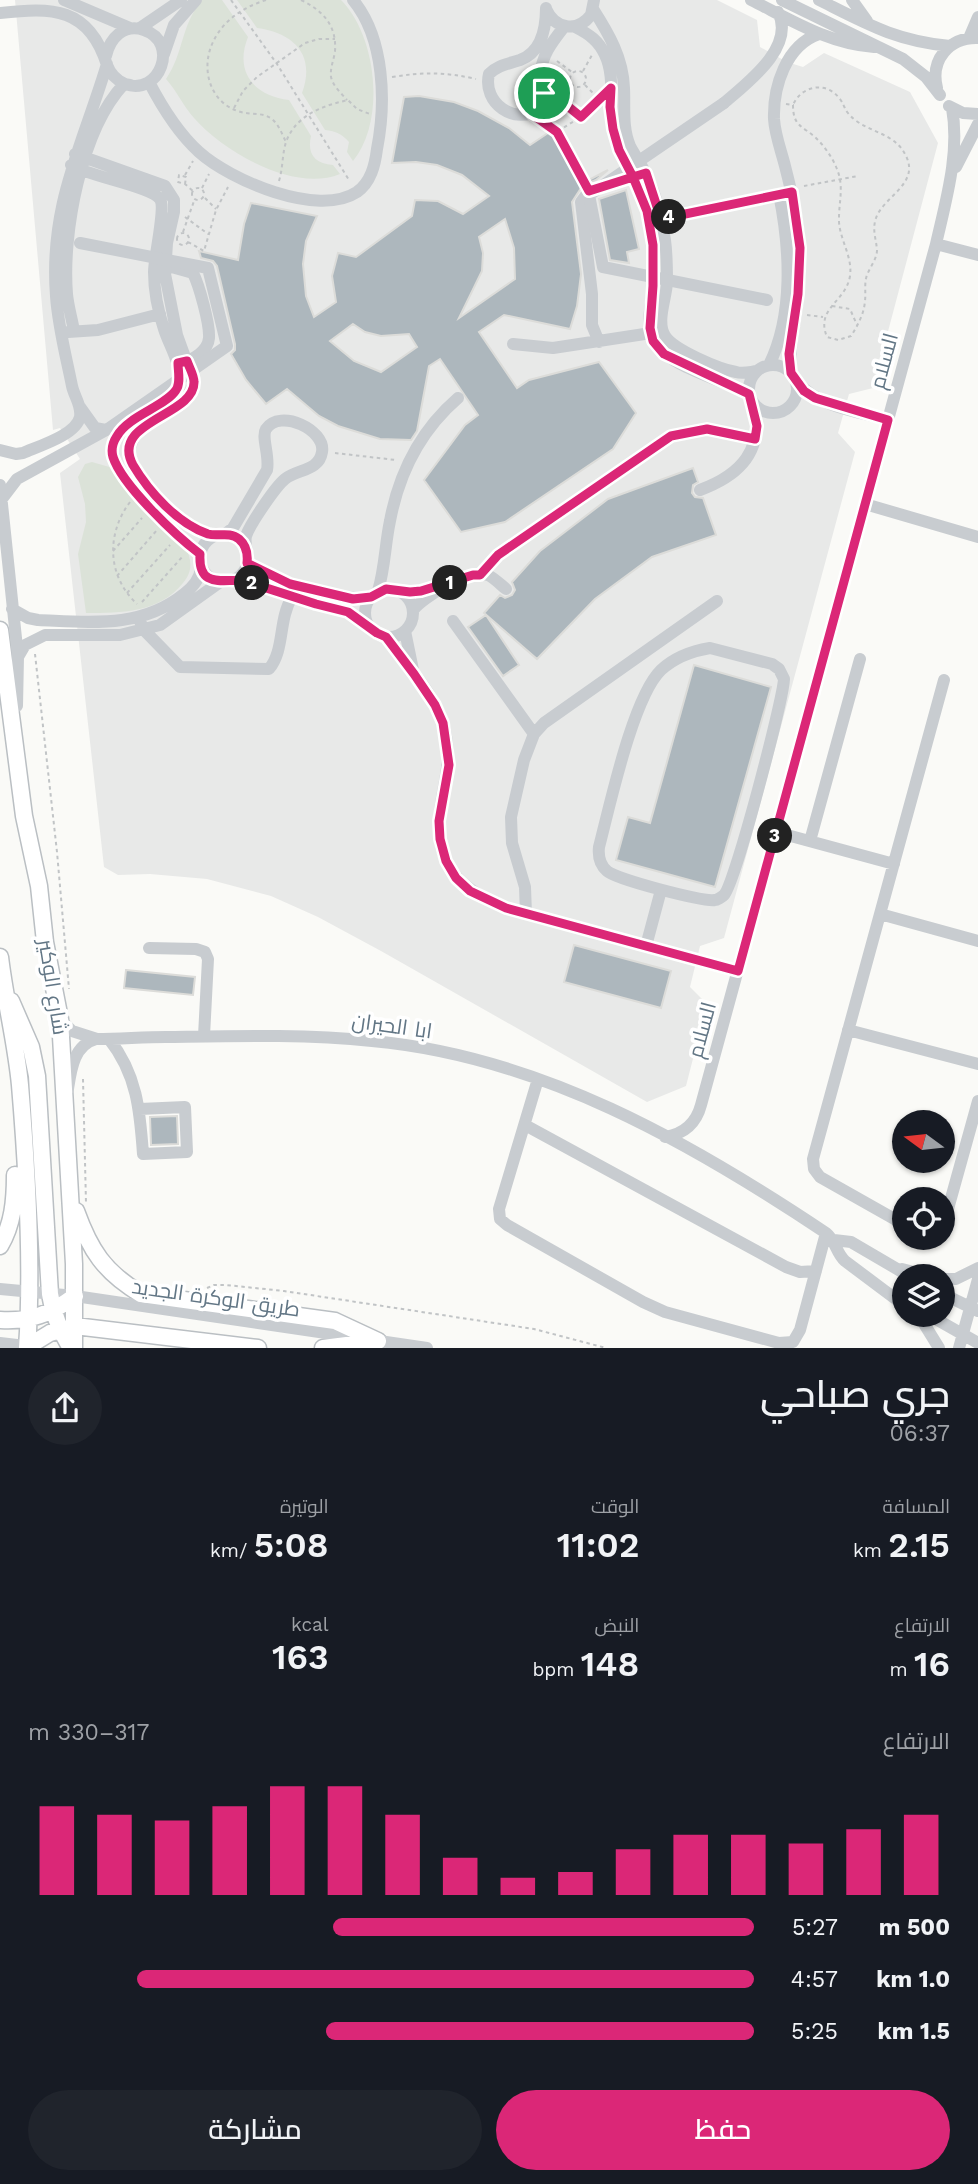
<!DOCTYPE html>
<html lang="ar">
<meta charset="utf-8">
<style>
:root{--surface:#171b24;--page:#20242c;--text:#f1f3f6;--muted:#9ea1a6;--accent:#db2777}
body{margin:0;font-family:"Work Sans",Cairo,sans-serif;background:var(--page);color:var(--text);direction:rtl;height:100vh;display:flex;flex-direction:column;font-size:26px;white-space:nowrap}
*{box-sizing:border-box;margin:0}
p{font-size:23px;color:var(--muted)}
.icon{flex:none;width:38px;height:38px;fill:none;stroke:currentColor;stroke-width:2;stroke-linecap:round;stroke-linejoin:round}
.map{position:relative;height:1348px;overflow:hidden;direction:ltr}
.details{display:flex;flex-direction:column;background:var(--surface);flex:1}
.details>*{flex:none}
.needle{width:46px;rotate:285deg}
.buttons{position:absolute;left:892px;top:1110px;display:grid;gap:14px}
.buttons a{display:grid;place-items:center;width:63px;height:63px;border-radius:50%;background:var(--surface);box-shadow:0 2px 5px #0004;font-size:35px}
.pin{position:absolute;display:grid;place-items:center;width:60px;height:60px;color:#fff;margin:-30px;border:4px solid #fff;border-radius:50%;box-shadow:0 2px 7px #0007}
.km{position:absolute;width:35px;height:35px;margin:-18px;border-radius:50%;background:#222;color:#fff;font-size:19px;line-height:35px;text-align:center}
.round{display:grid;place-items:center;flex:none;width:74px;height:74px;border-radius:37px;background:var(--page)}
.headline{display:flex;align-items:center;justify-content:space-between;height:119px;padding:0 28px}
h1{font-size:38px;font-weight:600;line-height:52px}
.figures{display:grid;grid-template-columns:repeat(3,1fr);gap:10px;height:119px;padding:7px 28px}
.figures div{display:grid;align-content:center}
.figures b{font-size:35px;font-weight:600}
.figures small{font-size:19px;font-weight:400}
.figures p{font-size:19px}
.chart{height:196px;padding:14px 28px}
.chart p{display:flex;justify-content:space-between}
.chart svg{width:100%;height:126px;margin-top:7px;stroke:var(--accent);stroke-width:6}
.button{display:flex;gap:14px;margin-top:auto;padding:14px 28px}
.button a{flex:1;height:80px;border-radius:42px;background:var(--accent);color:#fff;font-size:28px;font-weight:600;line-height:80px;text-align:center}
.button a+a{background:var(--page);color:var(--text)}
ul{padding:0 28px;list-style:none;font-size:23px}
li{display:grid;grid-template-columns:112px 84px 1fr;align-items:center;height:52px}
li i{height:18px;border-radius:9px;background:var(--accent)}
.map>svg:first-child{display:block}
.built{fill:#e8e9e8}
.green{fill:#dbe2d8}
.building{fill:#adb7bd;stroke:#dcdcd9;stroke-width:2;fill-rule:evenodd}
.lines{fill:none;stroke-linecap:round;stroke-linejoin:round}
.major-casing{stroke:#babfc3;stroke-width:19}
.path{stroke:#c1c4c6;stroke-width:2;stroke-dasharray:3.5 3.5;stroke-linecap:butt}
.minor{stroke:#c8ccd0;stroke-width:12}
.major{stroke:#fff;stroke-width:16}
.minor-bridge{stroke:#c8ccd0;stroke-width:12}
.route-casing{stroke:#fff;stroke-width:14}
.route{stroke:#db2777;stroke-width:9}
.labels{text-anchor:middle;stroke-width:7;stroke-linejoin:round;paint-order:stroke}
.street-label{font-size:21px;fill:#627685;stroke:#fff}
</style>
<div class="map">
<svg width="978" height="1348" viewBox="0 0 978 1348">
<rect width="100%" height="100%" fill="#fafaf7"/>
<!-- built -->
<path class="built" d="M15 0H717L757 20 760 47 787 62 803 67 824 53 910 92 938 143 873 388 849 394 838 433 855 452 724 938 700 946 690 987 707 1004 686 1086 647 1102 381 951 318 917 271 896 207 879 150 874 118 875 104 867 60 473 80 459 60 428 53 430Z"/>
<!-- green -->
<path class="green" d="M202 0H222L248 37C234 72 254 96 289 100L311 136C307 153 314 164 333 165L340 174C294 193 224 152 194 118 183 106 177 91 166 79 184 53 180 27 202 0Z
M237 0H341C377 36 386 121 353 161L347 152 349 142C342 134 336 131 325 130L302 93C316 55 294 33 257 28Z
M92 462 113 468 185 547C192 559 193 572 183 583 159 613 121 613 86 613L78 554 86 522 85 504 78 477 85 464Z"/>
<!-- building -->
<path class="building" d="M419 96 454 102 478 111 509 128 530 145 551 131 571 155 587 181 608 170 596 180 583 185 572 202 581 274 577 306 570 329 504 315 479 332 517 388 529 380 599 362 636 413 613 449 505 522 461 532 424 480 465 425 478 415 440 359 429 366 417 431 411 440 380 439 338 426 319 416 287 389 266 404 246 380 231 354 235 350V344L217 266 213 261 201 258 199 251 238 260 244 224 251 203 317 216 306 241 303 264 306 296 314 317 336 302 332 276 338 253 356 257 412 216 415 200 438 201 463 214 489 196 462 175 437 165 416 162 392 163 404 97ZM505 219 514 248 515 279 459 318 482 271 483 253 479 237ZM353 324 365 332 381 336 409 334 417 347 381 372 354 361 330 341Z
M626 190 639 249 627 252 629 263 610 260 599 199Z
M693 468 698 482 693 485 692 493 695 497 703 498 716 535 652 557 595 599 537 659 484 613 500 595 505 598 512 595 515 590 512 582 540 551 608 499Z
M486 615 519 665 503 676 468 627Z
M694 665 771 687 715 887 616 860 628 817 650 823Z
M574 945 671 971 661 1008 564 982Z
M126 970 195 977 193 995 124 988Z
M177 1116 178 1144 151 1145 150 1117Z"/>
<g class="lines">
<!-- major casing -->
<g class="major-casing">
<path id="major" d="M0 630 24 816 39 886 45 942 60 1019 74 1264V1348
M0 957C5 1000 16 1042 20 1085 27 1168 33 1264 27 1348
M11 1001 31 1047 37 1076 50 1294C53 1314 60 1331 71 1348
M76 1211C90 1250 104 1272 141 1294L335 1321 378 1341
M0 1246C13 1224 15 1200 15 1175
M0 1320C29 1322 51 1314 75 1296
M27 1347 50 1333 75 1326 258 1348
M323 1348 378 1341"/>
</g>
<!-- path -->
<path class="path" d="M231 0 277 64 349 180
M266 0C244 7 223 20 213 42 200 69 210 104 241 112 251 115 263 112 272 119 279 125 282 134 286 142
M301 0C322 10 337 25 335 51 334 60 330 67 331 77 333 86 341 93 347 100
M557 61 572 72
M570 79a8 8 0 1 1 16 0a8 8 0 1 1-16 0Z
M583 71 592 55
M392 77C423 72 445 72 476 79
M585 85 599 99
M553 97 580 116
M560 98 572 85
M786 104 793 105C793 127 803 126 816 138 826 148 835 161 839 175 843 190 839 203 839 218 838 237 853 256 850 276 846 302 815 308 827 337L838 340 851 336C858 325 864 314 865 301 866 292 864 283 867 275 870 267 877 259 877 250 876 238 872 230 876 218 883 197 920 184 906 156 896 134 872 133 855 120 844 111 846 108 840 99 826 80 801 86 793 105
M234 108 243 91 257 77 305 43 319 39H335
M542 121 557 132 583 181
M558 131 581 117 598 100
M185 175 193 161
M279 181C283 168 282 155 286 142 296 115 322 106 348 100L357 109 370 114
M185 184 186 177 179 175 178 182 185 184 193 191
M804 186 858 176
M192 194a6 6 0 1 1 12 0a6 6 0 1 1-12 0Z
M202 188 209 174
M205 198 216 209
M185 217 208 234
M183 232 194 201
M177 239a6 6 0 1 1 12 0a6 6 0 1 1-12 0Z
M188 242 204 251 216 210 228 187
M832 306 850 309 857 325
M807 315 823 317
M335 453 396 460
M130 502C106 534 107 576 137 604
M113 551 142 518
M117 576 157 530
M127 593 170 545
M142 602 183 556
M35 654 57 852 69 989
M83 1079 86 1203
M207 1288 214 1285H226L284 1291 534 1329 606 1348"/>
<!-- minor -->
<path class="minor" d="M64 0 130 28
M751 0C791 20 829 44 874 47
M782 0 903 59 926 77 940 95
M819 0C867 24 896 41 950 46
M852 0 867 21
M546 8C546 28 542 52 520 60 508 64 498 65 489 74 482 103 515 126 539 109 545 96 541 89 541 76 540 57 553 41 564 27
M546 9C555 29 577 33 591 15L594 0
M593 9C609 34 623 58 624 88 625 107 622 127 630 146 636 157 643 167 648 178 657 198 662 219 665 240 667 254 667 270 667 283 666 299 656 322 665 336 674 350 719 369 736 372 743 374 749 372 757 371
M0 13C52 7 89 7 107 65 110 73 116 80 125 84 160 97 180 42 144 30 124 23 110 38 106 56
M575 27C589 34 599 41 605 55 616 78 608 105 613 129 616 145 625 158 632 173 642 195 651 219 653 244 655 258 654 273 653 287 652 303 645 324 653 340 665 366 724 380 749 394
M140 28 181 0
M969 38 978 17
M164 54 174 25 196 0
M149 82C162 107 178 133 199 152 230 180 318 218 357 192 371 182 375 165 377 149 386 103 385 39 353 0
M937 88C930 60 949 37 978 38
M724 103C747 83 796 47 778 12
M949 106 963 113 978 114
M75 154 165 186 174 200V212L167 243 165 274 177 335 194 382C186 417 130 416 129 455 144 490 177 524 214 536
M71 165C90 177 151 186 160 199 166 208 154 257 154 272 154 292 158 311 164 329 170 348 183 365 178 385 175 396 155 405 146 411 133 420 117 428 113 444 106 473 178 537 200 553
M956 167 978 124
M653 220 786 193
M936 244 978 255
M168 266 193 273C199 285 210 324 209 338 208 351 193 360 182 362
M74 331C72 319 68 306 67 294 62 233 81 130 124 84L130 85
M68 332 98 330 160 314
M599 342 592 325V294L581 202 589 191 640 175
M513 344 553 348 651 333
M749 389a24 24 0 1 1 48 0a24 24 0 1 1-48 0Z
M769 365C794 315 790 248 779 194
M791 373C789 354 792 339 795 320 799 297 800 274 800 251 799 223 792 193 785 166 781 150 775 135 774 119 773 87 786 45 819 34
M796 381C818 407 856 411 888 420
M80 407 95 428 106 430
M0 450 16 454 23 453C39 446 76 435 80 417 82 406 74 396 72 386 66 356 58 326 56 296 49 205 82 147 107 64
M0 485 18 657 17 706
M700 490C741 475 765 449 753 404
M1 500 17 479 108 429
M865 504 978 537
M200 558a24 24 0 1 1 48 0a24 24 0 1 1-48 0Z
M225 534 233 528 267 470C270 456 261 437 266 429 280 408 326 430 322 452 319 471 298 469 285 479 276 486 250 524 246 536 245 540 246 547 247 552
M247 563C285 584 327 602 371 597
M480 574 498 555 671 436 707 429 755 439
M235 579 348 612 369 627
M365 613a24 24 0 1 1 48 0a24 24 0 1 1-48 0Z
M378 591C385 568 385 544 390 521 399 473 421 430 458 398
M12 609 28 618 38 620C89 622 141 629 184 594 193 587 200 579 201 568
M413 610C424 596 470 569 488 575 494 578 500 584 506 589
M138 617 144 630 180 667 269 669C285 650 278 620 292 597
M453 621 534 734
M405 631 413 670
M386 637C404 660 437 698 444 726 454 767 441 785 439 822 437 869 466 892 506 908L738 971
M710 648 772 664 779 669 784 679C783 700 735 884 724 895 722 897 717 900 715 900 703 902 615 879 607 871 599 864 598 856 599 847 610 805 633 697 661 670 675 657 692 651 710 648Z
M18 657 25 645 45 635H120L160 625 220 582
M776 832 894 864
M810 841 860 659
M526 914 525 887 512 843 511 817 524 760 534 734 544 723 717 601
M880 914 978 941
M646 946 661 890
M149 948 196 949 205 952 208 959 204 1036
M60 1019 72 1031 97 1039C120 1039 143 1037 166 1037 234 1036 303 1034 372 1041 539 1056 690 1142 826 1233 836 1241 836 1253 845 1261L905 1306
M848 1030 978 1064
M109 1039C137 1074 140 1111 143 1154L187 1152 185 1107 140 1109
M538 1079 499 1209 500 1219 507 1225 643 1302 665 1312 779 1343 793 1342 800 1330 826 1233
M68 1089C71 1069 74 1045 96 1039
M525 1125 786 1267 800 1272 816 1271
M665 1137C684 1134 696 1124 701 1105L936 244C946 200 960 153 952 108
M905 1225 820 1177 814 1169 813 1159 944 680
M943 1227 978 1101
M834 1240 851 1242 909 1276
M902 1269 929 1276
M943 1279H956L978 1268
M0 1289 75 1296 427 1348
M943 1294 978 1311
M914 1314 923 1322 939 1348
M927 1314 978 1343
M0 1343 34 1347
M959 1348 978 1279"/>
<!-- major -->
<use href="#major" class="major"/>
<!-- minor-bridge -->
<path class="minor-bridge" d="M724 103 589 195 603 267 767 300
M80 243 208 268 227 346 108 429"/>
</g>
<g class="lines">
<!-- route casing -->
<g class="route-casing">
<path id="route" d="M544 93 539 109 532 114 557 132 589 191 633 177 647 211 653 245V286L650 328 653 341 664 354 749 394 757 426 755 439 707 429 671 436 498 555 480 575H473L421 591 410 592 386 589 371 597 353 599 290 584 247 563C248 554 246 545 239 539 229 531 218 537 208 534 178 524 149 492 133 465 109 421 195 416 194 382 194 375 189 367 187 361L178 363C178 371 181 383 176 390 166 406 128 416 117 436 113 442 111 450 113 457 122 485 176 536 200 554 198 590 224 578 245 581L316 604 348 612 377 633 386 637 414 674 435 705 443 723 449 765 439 821 440 839 446 861 456 878 470 891 506 908 738 971 888 420 815 398 804 391 791 373 789 354 798 294 800 248 792 192 661 219 646 173 633 177 619 150 613 129 610 107 611 88 581 117 559 99 544 93"/>
</g>
<!-- route -->
<use href="#route" class="route"/>
</g>
<g class="labels">
<!-- street labels -->
<g class="street-label">
<text transform="translate(884 361) rotate(-75)" y="7">السلام</text>
<text transform="translate(53 987) rotate(81)" y="7">شارع الوكير</text>
<text transform="translate(392 1026) rotate(8)" y="7">ابا الحيران</text>
<text transform="translate(702 1030) rotate(-75)" y="7">السلام</text>
<text transform="translate(216 1298) rotate(8)" y="7">طريق الوكرة الجديد</text>
</g>
</g>
</svg>
<div class="buttons">
<a><svg class="needle" viewBox="-14 -14 28 28"><path d="M0-13l5 13h-10z" fill="#e53935"/><path d="M0 13l5-13h-10z" fill="#9ea1a6"/></svg></a>
<a><svg class="icon" aria-label="locate" viewBox="0 0 24 24"><circle cx="12" cy="12" r="6"/><path d="M12 2v4M12 18v4M2 12h4M18 12h4"/></svg></a>
<a><svg class="icon" aria-label="layers" viewBox="0 0 24 24"><path d="M12 4l9 5-9 5-9-5zM3 14l9 5 9-5"/></svg></a>
</div>
<div class="pin" style="left:544px;top:93px;background:#1e9e55"><svg class="icon" aria-label="arrive" viewBox="0 0 24 24"><path d="M6 21V4h12l-3 4 3 4H6"/></svg></div>
<b class="km" style="left:450px;top:583px">1</b>
<b class="km" style="left:252px;top:583px">2</b>
<b class="km" style="left:775px;top:836px">3</b>
<b class="km" style="left:669px;top:217px">4</b>
</div>
<section class="details">
<div class="headline"><div><h1>جري صباحي</h1><p>06:37</p></div><a class="round"><svg class="icon" aria-label="share" viewBox="0 0 24 24"><path d="M12 15V3M7 8l5-5 5 5M5 13v7h14v-7"/></svg></a></div>
<div class="figures">
<div><p>المسافة</p><b>2.15<small> km</small></b></div>
<div><p>الوقت</p><b>11:02</b></div>
<div><p>الوتيرة</p><b>5:08<small> /km</small></b></div>
</div>
<div class="figures">
<div><p>الارتفاع</p><b>16<small> m</small></b></div>
<div><p>النبض</p><b>148<small> bpm</small></b></div>
<div><p>kcal</p><b>163</b></div>
</div>
<div class="chart"><p><span>الارتفاع</span>317–330 m</p>
<svg viewBox="0 0 160 44" preserveAspectRatio="none"><path d="M5 44V13M15 44V16M25 44V18M35 44V13M45 44V6M55 44V6M65 44V16M75 44V31M85 44V38M95 44V36M105 44V28M115 44V23M125 44V23M135 44V26M145 44V21M155 44V16"/></svg>
</div>
<ul>
<li><b>500 m</b>5:27<i style="width:58%"></i></li>
<li><b>1.0 km</b>4:57<i style="width:85%"></i></li>
<li><b>1.5 km</b>5:25<i style="width:59%"></i></li>
</ul>
<div class="button"><a>حفظ</a><a>مشاركة</a></div>
</section>
